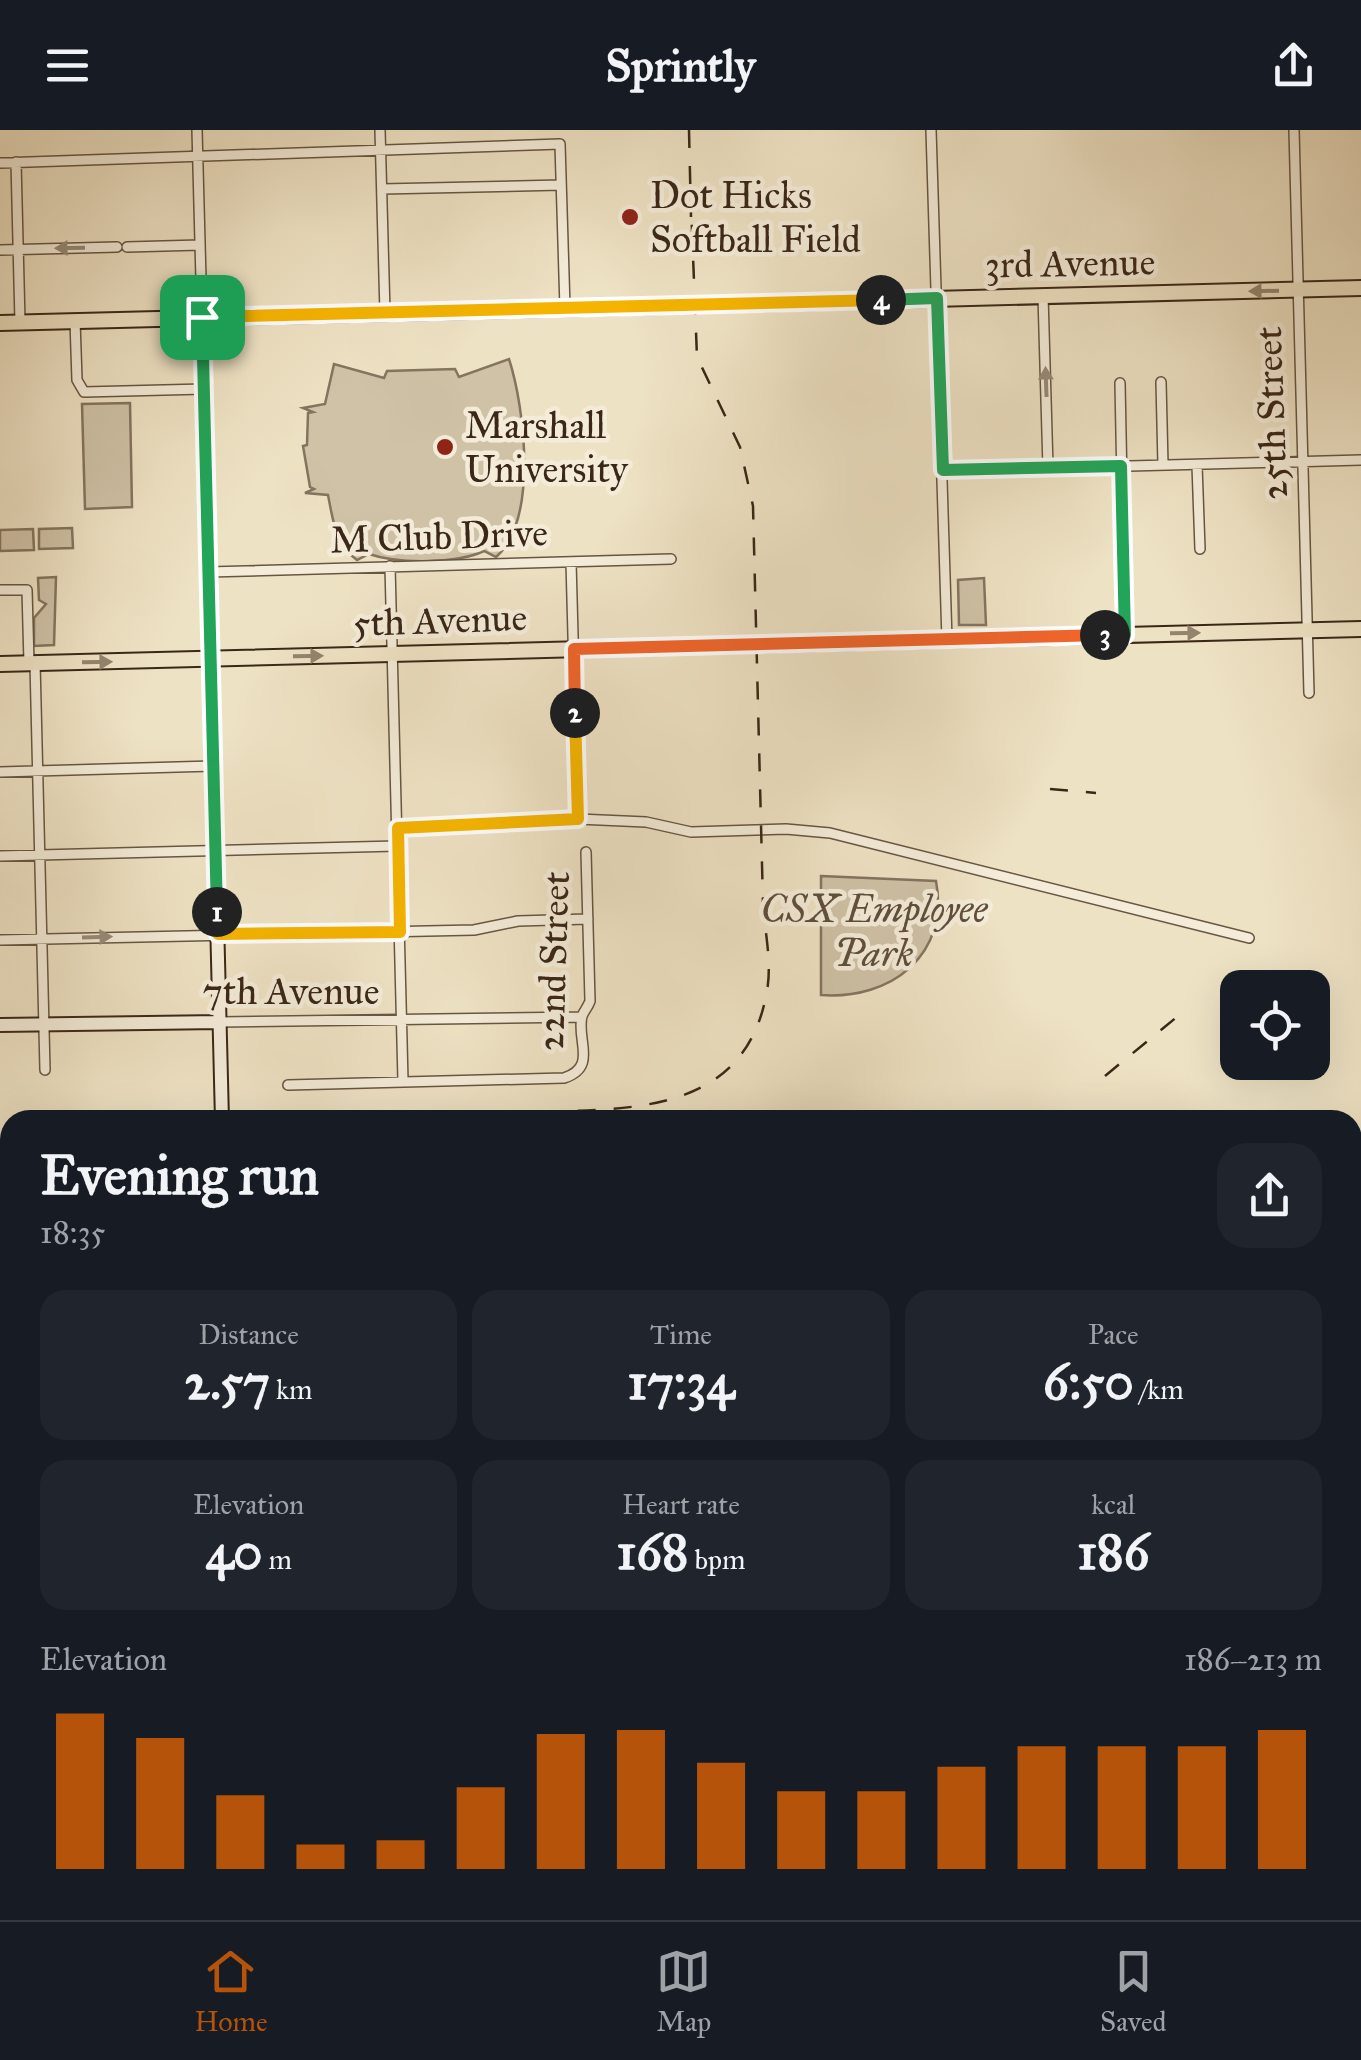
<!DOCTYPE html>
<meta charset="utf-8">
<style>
:root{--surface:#171b24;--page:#20242c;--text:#f1f3f6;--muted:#9ea1a6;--line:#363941;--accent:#b45309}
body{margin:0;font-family:"IM FELL Great Primer",serif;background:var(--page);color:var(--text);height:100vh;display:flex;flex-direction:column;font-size:38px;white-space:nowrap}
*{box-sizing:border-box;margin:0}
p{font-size:32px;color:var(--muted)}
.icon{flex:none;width:55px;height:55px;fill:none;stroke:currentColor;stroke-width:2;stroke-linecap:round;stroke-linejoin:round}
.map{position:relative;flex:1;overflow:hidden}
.details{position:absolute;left:0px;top:980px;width:1362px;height:810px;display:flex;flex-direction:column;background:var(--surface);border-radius:30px 30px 0 0;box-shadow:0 10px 40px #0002}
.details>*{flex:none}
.tools{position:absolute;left:1220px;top:840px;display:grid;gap:20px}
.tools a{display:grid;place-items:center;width:110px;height:110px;border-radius:20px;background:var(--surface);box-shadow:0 10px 40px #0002;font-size:50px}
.pin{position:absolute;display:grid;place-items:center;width:85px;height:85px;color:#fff;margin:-42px;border-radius:20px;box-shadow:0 5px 15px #0006}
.km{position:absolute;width:50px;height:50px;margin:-25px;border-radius:50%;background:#222;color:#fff;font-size:28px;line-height:50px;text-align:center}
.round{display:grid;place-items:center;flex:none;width:105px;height:105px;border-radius:30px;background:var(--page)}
.headline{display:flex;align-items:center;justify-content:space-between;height:170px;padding:0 40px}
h1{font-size:55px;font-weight:700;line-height:75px}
.metrics{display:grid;grid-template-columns:repeat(3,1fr);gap:15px;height:170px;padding:10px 40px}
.metrics div{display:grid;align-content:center;border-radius:25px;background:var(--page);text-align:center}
.metrics b{font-size:50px;font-weight:700}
.metrics small{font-size:28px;font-weight:400}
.metrics p{font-size:28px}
.chart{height:280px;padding:20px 40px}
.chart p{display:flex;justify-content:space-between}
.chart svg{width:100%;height:180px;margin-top:10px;stroke:var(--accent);stroke-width:6}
header{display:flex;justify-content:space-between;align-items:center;height:130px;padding:0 40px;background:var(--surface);font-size:45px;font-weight:700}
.dock{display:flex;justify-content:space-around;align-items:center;height:140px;border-top:2px solid var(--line);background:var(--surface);font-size:28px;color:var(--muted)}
.dock a{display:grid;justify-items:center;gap:5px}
.dock .current{color:var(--accent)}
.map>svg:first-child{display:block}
.green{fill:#cfc2a7;stroke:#84745f;stroke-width:2.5}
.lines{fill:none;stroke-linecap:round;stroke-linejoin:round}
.street-casing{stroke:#675642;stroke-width:12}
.secondary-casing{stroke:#3a2717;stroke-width:16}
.primary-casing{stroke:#3a2717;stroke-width:18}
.street{stroke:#f4ecd9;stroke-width:9}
.secondary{stroke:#f4ecd9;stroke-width:12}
.primary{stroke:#eee2c4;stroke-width:14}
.rail{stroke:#3a2717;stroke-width:2.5;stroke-dasharray:18 18;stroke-linecap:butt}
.oneway{fill:#978a78}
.oneway2{fill:#94846e}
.split-1-casing{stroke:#fff;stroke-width:20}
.split-2-casing{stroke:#fff;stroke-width:20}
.split-3-casing{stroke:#fff;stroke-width:20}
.split-4-casing{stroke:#fff;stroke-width:20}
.split-5-casing{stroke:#fff;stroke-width:20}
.split-1{stroke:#22a559;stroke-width:12}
.split-2{stroke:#f5b400;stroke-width:12}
.split-3{stroke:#f0652b;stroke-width:12}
.split-4{stroke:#22a559;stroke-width:12}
.split-5{stroke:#f5b400;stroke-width:12}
.poi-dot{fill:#8f2418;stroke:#f4ecd9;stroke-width:4}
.labels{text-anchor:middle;stroke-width:9;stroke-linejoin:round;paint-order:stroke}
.poi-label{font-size:38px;fill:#3a2717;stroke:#f4ecd9;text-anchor:start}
.street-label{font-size:38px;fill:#3a2717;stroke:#f4ecd9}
.park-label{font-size:38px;font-style:italic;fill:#5f4e3b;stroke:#f4ecd9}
</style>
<header><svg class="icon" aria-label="menu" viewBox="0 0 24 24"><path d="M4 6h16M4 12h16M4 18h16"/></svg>Sprintly<svg class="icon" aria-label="share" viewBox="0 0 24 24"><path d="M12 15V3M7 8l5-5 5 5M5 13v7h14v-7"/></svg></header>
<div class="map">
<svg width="1361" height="1790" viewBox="0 0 1361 1790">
<rect width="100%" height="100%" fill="#eee2c4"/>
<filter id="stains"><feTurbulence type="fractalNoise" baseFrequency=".002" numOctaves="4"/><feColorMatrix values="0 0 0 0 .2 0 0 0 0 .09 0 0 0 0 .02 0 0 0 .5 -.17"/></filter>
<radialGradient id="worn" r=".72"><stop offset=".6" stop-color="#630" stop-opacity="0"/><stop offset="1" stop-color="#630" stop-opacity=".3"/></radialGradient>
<!-- green -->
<path class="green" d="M509 229C525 279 538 390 496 427L484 421C456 434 398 434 369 424L357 430C335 414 333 390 328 365L305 363 314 359 310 357 303 316 307 315 308 283 313 282 303 278 325 274 334 234 384 248 387 241 455 239 459 247Z
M130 273 132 377 85 379 82 274Z
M72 398 73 418 39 419V399Z
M33 399 34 420 0 421V400Z
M56 447 54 515 34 516V488L46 474 39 470 38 448Z
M984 448 986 495H959L958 450Z
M821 746 936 751C950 825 891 870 821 865Z
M1361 1355V1496L1353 1493 1352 1357Z
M561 1780H721L723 1790H562Z
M948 1780H1055L1021 1790H950Z"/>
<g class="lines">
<!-- street casing -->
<g class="street-casing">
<path id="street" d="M197 0 202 187
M380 0 385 183
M931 0 947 510
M1294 0 1309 563
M16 32 20 192
M0 33 560 14 565 178
M382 59 561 55
M127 117 200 115
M0 120 117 117
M1043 166 1048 338
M75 191 77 250 84 262 204 259
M1161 252 1163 335
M1120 253 1125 505
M1197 335 1200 419
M943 341 1361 330
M571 432 578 689
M390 436 403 951
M208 442 671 429
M0 460H27L29 533
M35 533 45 940
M0 642 213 636
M398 697 578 689 646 692 691 702 786 699 830 703 1249 808
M0 726 397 716
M0 810 474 800 518 791 588 789
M220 892 582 887
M288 955 564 948C598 937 576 910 582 886 584 881 588 877 590 871L586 722
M1352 1158H1361
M0 1217 10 1216
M0 1307H10
M1352 1312H1361
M0 1427H10
M0 1541H10
M1352 1615 1361 1622
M0 1655H10
M1352 1767 1361 1775
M424 1780V1790
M1233 1780 1235 1790
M0 1782 89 1780
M244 1790 246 1780
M1279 1790 1287 1780"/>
</g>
<!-- secondary casing -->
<g class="secondary-casing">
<path id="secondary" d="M202 187 222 990
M0 895 220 892
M1352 1091 1361 1090
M0 1126H10
M251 1780 261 1790"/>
</g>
<!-- primary casing -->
<g class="primary-casing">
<path id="primary" d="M0 193 1361 158
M0 534 1361 499"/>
</g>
<!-- street -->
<use href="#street" class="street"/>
<!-- secondary -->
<use href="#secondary" class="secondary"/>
<!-- primary -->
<use href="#primary" class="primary"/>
<!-- rail -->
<path class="rail" d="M689 0 691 87
M1050 659 1096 663
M1105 946 1178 886
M362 990C420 982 480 984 538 982 632 979 743 983 766 866 773 835 765 805 763 774L753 376 740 317 697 227 691 75
M1352 1010 1361 1009
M0 1044H10"/>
</g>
<!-- one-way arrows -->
<defs><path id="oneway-solid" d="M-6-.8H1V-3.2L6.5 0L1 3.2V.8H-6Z" transform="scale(2.5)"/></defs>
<g class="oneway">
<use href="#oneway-solid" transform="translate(70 118) rotate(179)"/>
<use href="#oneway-solid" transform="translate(1046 252) rotate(-92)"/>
<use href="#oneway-solid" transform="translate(97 807) rotate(-2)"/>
</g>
<g class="oneway2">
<use href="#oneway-solid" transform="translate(1264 161) rotate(179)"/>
<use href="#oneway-solid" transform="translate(1185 503) rotate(-1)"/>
<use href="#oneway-solid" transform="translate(308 526) rotate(-1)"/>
<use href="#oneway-solid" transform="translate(97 532) rotate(-1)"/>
</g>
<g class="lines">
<!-- split-1 casing -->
<g class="split-1-casing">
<path id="split-1" d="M202 187 217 782"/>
</g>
<!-- split-2 casing -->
<g class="split-2-casing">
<path id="split-2" d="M217 782 218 804 400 802 398 698 578 689 575 583"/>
</g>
<!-- split-3 casing -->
<g class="split-3-casing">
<path id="split-3" d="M575 583 574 519 1105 505"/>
</g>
<!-- split-4 casing -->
<g class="split-4-casing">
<path id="split-4" d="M881 170 937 168 943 340 1121 336 1125 505H1105"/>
</g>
<!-- split-5 casing -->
<g class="split-5-casing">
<path id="split-5" d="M202 187 881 170"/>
</g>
<!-- split-1 -->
<use href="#split-1" class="split-1"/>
<!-- split-2 -->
<use href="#split-2" class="split-2"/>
<!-- split-3 -->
<use href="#split-3" class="split-3"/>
<!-- split-4 -->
<use href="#split-4" class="split-4"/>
<!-- split-5 -->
<use href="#split-5" class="split-5"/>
</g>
<!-- markers -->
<g class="poi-dot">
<circle cx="630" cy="87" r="10"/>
<circle cx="445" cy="317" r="10"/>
</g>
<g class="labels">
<!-- poi labels -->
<g class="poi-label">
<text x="650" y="78">Dot Hicks<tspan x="650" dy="44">Softball Field</tspan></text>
<text x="465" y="308">Marshall<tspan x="465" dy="44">University</tspan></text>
</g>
<!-- street labels -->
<g class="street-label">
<text transform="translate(1070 133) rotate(-1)" y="13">3rd Avenue</text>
<text transform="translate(1271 283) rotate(-92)" y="13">25th Street</text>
<text transform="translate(439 406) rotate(-2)" y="13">M Club Drive</text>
<text transform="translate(440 490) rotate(-2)" y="13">5th Avenue</text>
<text transform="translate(553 831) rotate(-88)" y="13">22nd Street</text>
<text x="291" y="874">7th Avenue</text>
</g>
<!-- park labels -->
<g class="park-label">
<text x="874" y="792">CSX Employee<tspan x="874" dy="44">Park</tspan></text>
</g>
</g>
<rect width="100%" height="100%" filter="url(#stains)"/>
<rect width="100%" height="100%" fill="url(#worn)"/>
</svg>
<div class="tools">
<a><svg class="icon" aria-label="locate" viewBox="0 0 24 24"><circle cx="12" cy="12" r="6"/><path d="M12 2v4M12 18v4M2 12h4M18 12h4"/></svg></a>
</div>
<div class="pin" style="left:202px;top:187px;background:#1e9e55"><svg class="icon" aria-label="arrive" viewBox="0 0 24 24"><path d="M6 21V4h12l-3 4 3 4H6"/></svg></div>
<b class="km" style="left:217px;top:782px">1</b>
<b class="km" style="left:575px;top:583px">2</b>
<b class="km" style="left:1105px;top:505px">3</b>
<b class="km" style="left:881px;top:170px">4</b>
<section class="details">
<div class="headline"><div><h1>Evening run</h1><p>18:35</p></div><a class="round"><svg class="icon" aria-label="share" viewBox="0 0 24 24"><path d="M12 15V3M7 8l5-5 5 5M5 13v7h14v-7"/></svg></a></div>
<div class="metrics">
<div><p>Distance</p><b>2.57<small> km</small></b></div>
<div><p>Time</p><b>17:34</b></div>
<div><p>Pace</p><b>6:50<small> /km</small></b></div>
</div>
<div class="metrics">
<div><p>Elevation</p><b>40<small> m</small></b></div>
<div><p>Heart rate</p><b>168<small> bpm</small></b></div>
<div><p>kcal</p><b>186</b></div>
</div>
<div class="chart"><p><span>Elevation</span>186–213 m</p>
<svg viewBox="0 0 160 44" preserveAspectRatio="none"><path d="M5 44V6M15 44V12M25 44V26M35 44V38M45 44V37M55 44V24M65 44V11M75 44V10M85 44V18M95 44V25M105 44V25M115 44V19M125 44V14M135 44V14M145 44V14M155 44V10"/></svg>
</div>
</section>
</div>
<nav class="dock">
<a class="current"><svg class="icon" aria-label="home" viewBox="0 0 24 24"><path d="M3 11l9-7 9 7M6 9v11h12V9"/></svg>Home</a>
<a><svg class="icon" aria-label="map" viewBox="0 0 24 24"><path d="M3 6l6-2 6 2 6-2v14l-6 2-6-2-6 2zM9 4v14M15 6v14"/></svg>Map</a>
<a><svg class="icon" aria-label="saved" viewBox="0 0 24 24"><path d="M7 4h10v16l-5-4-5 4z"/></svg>Saved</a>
</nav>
